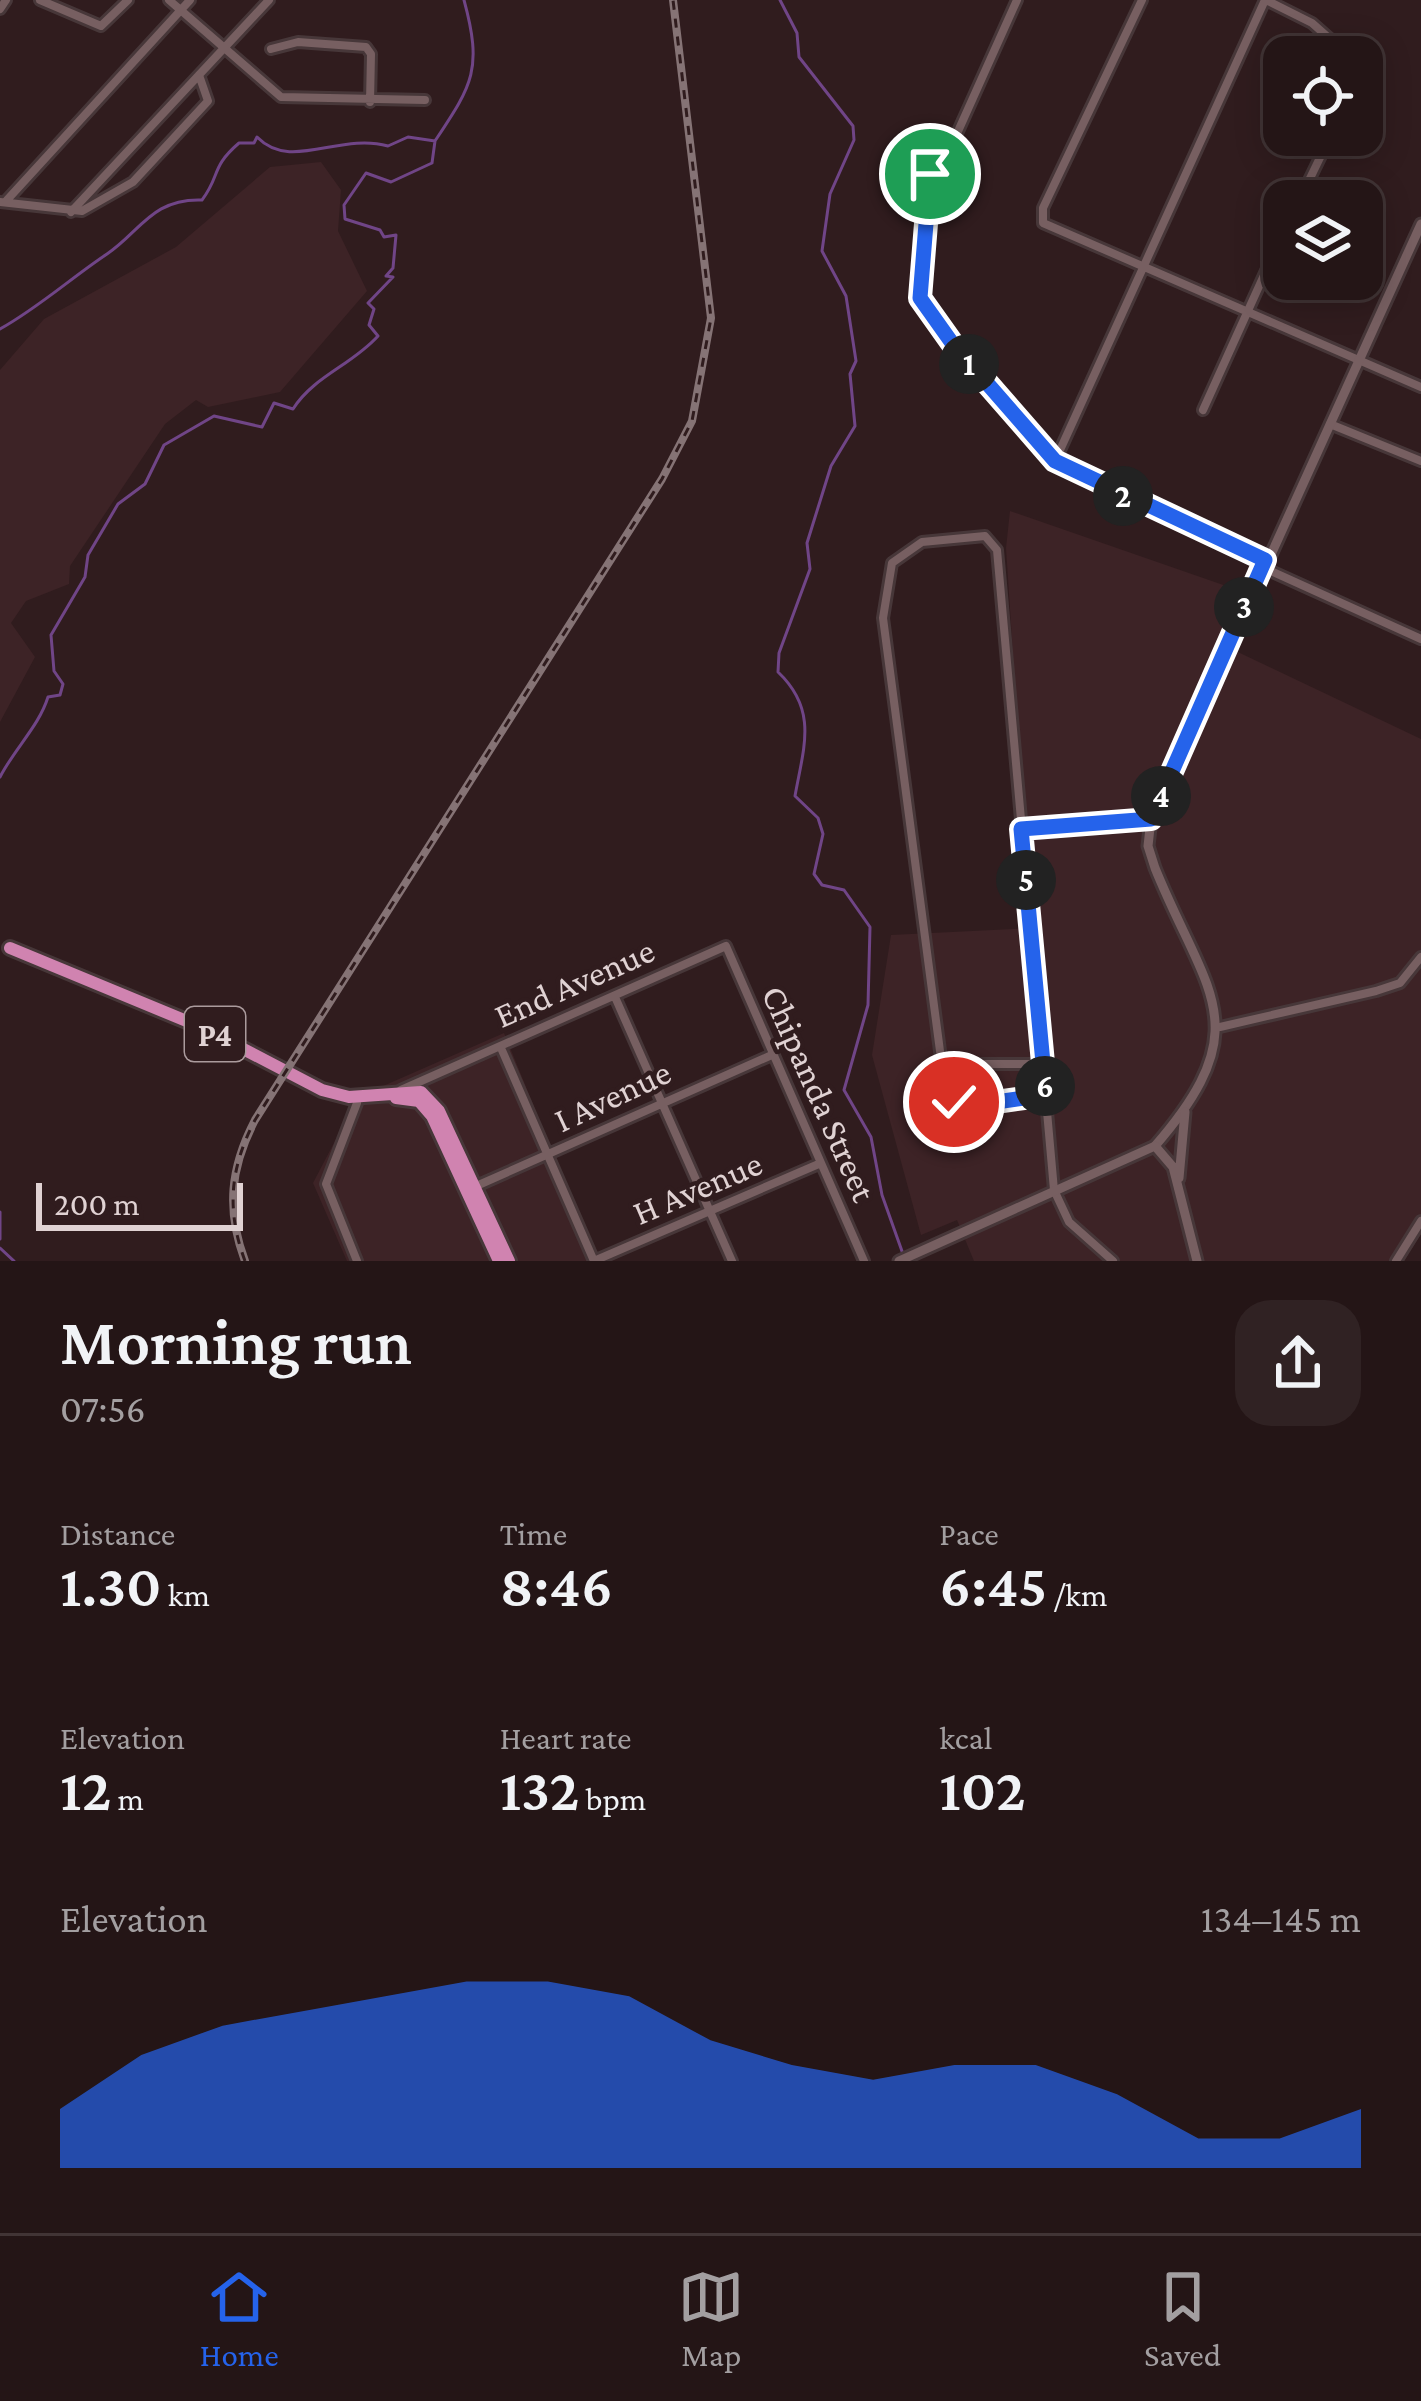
<!DOCTYPE html>
<meta charset="utf-8">
<style>
:root{--surface:#241516;--page:#302223;--text:#f1f3f6;--muted:#a39fa1;--line:#413435;--accent:#2563eb}
body{margin:0;font-family:"Crimson Pro",serif;background:var(--page);color:var(--text);height:100vh;display:flex;flex-direction:column;font-size:45px;white-space:nowrap}
*{box-sizing:border-box;margin:0}
p{font-size:39px;color:var(--muted)}
.icon{flex:none;width:66px;height:66px;fill:none;stroke:currentColor;stroke-width:2;stroke-linecap:round;stroke-linejoin:round}
.map{position:relative;height:1261px;overflow:hidden}
.panel{display:flex;flex-direction:column;background:var(--surface);flex:1}
.panel>*{flex:none}
.fabs{position:absolute;left:1263px;top:36px;display:grid;gap:24px}
.fabs a{display:grid;place-items:center;width:120px;height:120px;border-radius:24px;background:var(--surface);box-shadow:0 6px 30px #0003,0 0 0 3px var(--line);font-size:60px}
.scale{position:absolute;left:36px;bottom:30px;width:207px;box-sizing:border-box;padding-left:12px;border:6px solid #e0d2d3;border-top:0;font-size:33px;line-height:42px;white-space:nowrap;color:#e0d2d3;-webkit-text-stroke:9px #301c1e;paint-order:stroke}
.pin{position:absolute;display:grid;place-items:center;width:102px;height:102px;color:#fff;margin:-51px;border:6px solid #fff;border-radius:50%;box-shadow:0 3px 12px #0007}
.km{position:absolute;width:60px;height:60px;margin:-30px;border-radius:50%;background:#222;color:#fff;font-size:33px;line-height:60px;text-align:center}
.round{display:grid;place-items:center;flex:none;width:126px;height:126px;border-radius:36px;background:var(--page)}
.headline{display:flex;align-items:center;justify-content:space-between;height:204px;padding:0 60px}
h1{font-size:66px;font-weight:600;line-height:90px}
.stats{display:grid;grid-template-columns:repeat(3,1fr);gap:18px;height:204px;padding:12px 60px}
.stats div{display:grid;align-content:center}
.stats b{font-size:60px;font-weight:600}
.stats small{font-size:33px;font-weight:400}
.stats p{font-size:33px}
.chart{height:336px;padding:24px 60px}
.chart p{display:flex;justify-content:space-between}
.chart svg{width:100%;height:216px;margin-top:12px;fill:var(--accent);opacity:.7}
.tabs{display:flex;justify-content:space-around;align-items:center;height:168px;border-top:3px solid var(--line);background:var(--surface);font-size:33px;color:var(--muted)}
.tabs a{display:grid;justify-items:center;gap:6px}
.tabs .on{color:var(--accent)}
.map>svg:first-child{display:block}
.built{fill:#3d2326}
.lines{fill:none;stroke-linecap:round;stroke-linejoin:round}
.stream{stroke:#704587;stroke-width:3}
.minor-casing{stroke:#473739;stroke-width:14}
.tertiary-casing{stroke:#473739;stroke-width:15}
.secondary-casing{stroke:#473739;stroke-width:15}
.trunk-casing{stroke:#473739;stroke-width:18}
.minor{stroke:#775f61;stroke-width:8}
.tertiary{stroke:#775f61;stroke-width:9}
.secondary{stroke:#775f61;stroke-width:9}
.trunk{stroke:#d083b0;stroke-width:12}
.rail-casing{stroke:#857375;stroke-width:8}
.rail{stroke:#301c1e;stroke-width:3;stroke-dasharray:9;stroke-linecap:butt}
.route-casing{stroke:#fff;stroke-width:24}
.route{stroke:#2563eb;stroke-width:15}
.labels{text-anchor:middle;stroke-width:9;stroke-linejoin:round;paint-order:stroke}
.shield{fill:#301c1e;stroke:#ab9b9d;stroke-width:3}
.shield-label{font-size:33px;font-weight:bold;fill:#e0d2d3}
.street-label{font-size:36px;fill:#e0d2d3;stroke:#301c1e}
</style>
<div class="map">
<svg width="1421" height="1261" viewBox="0 0 1421 1261">
<rect width="100%" height="100%" fill="#301c1e"/>
<!-- built -->
<path class="built" d="M321 162 341 190 338 231 367 291 280 392 208 407 196 400 165 424 70 566 69 584 26 601 11 623 35 657 0 722V370L44 319 176 247 270 167Z
M1010 511 1232 588 1221 644 1421 739V1234L1404 1261H974L957 1220 921 1235 872 1055 891 935 1031 928 1006 548Z
M504 1033 597 1261H347L313 1183 358 1097Z"/>
<g class="lines">
<!-- stream -->
<path class="stream" d="M780 0 797 33 799 57 853 126 854 140 830 194 822 251 846 296 856 361 850 374 855 426 831 466 807 543 810 569 779 653 778 672C818 710 804 746 795 796L818 818 823 834 814 874 822 885 844 890 870 927 868 1005 844 1090 871 1137 882 1195 903 1254
M0 329C38 308 71 278 107 254 140 232 152 198 202 200 221 175 210 168 239 143H254L257 137C291 172 339 132 388 146L408 137 435 141C472 85 483 70 464 0
M0 777C15 748 39 726 48 697L60 695 63 684 54 671 51 635 85 577 88 555 118 504 145 484 164 445 214 416 262 427 274 403 293 409C314 376 352 365 378 336L369 325 374 309 368 303 393 277 386 276 393 268 396 235 384 237 380 230 345 219 344 205 366 173 391 182 432 163 435 141
M0 1212V1239
M0 1248 14 1261"/>
<!-- minor casing -->
<g class="minor-casing">
<path id="minor" d="M40 0 101 26 128 0
M169 0 281 97 425 100
M1017 0 946 158 930 174 920 298 1055 461 1265 560
M1142 0 1043 208V223L1421 387
M1266 0 1312 23 1338 46
M0 9 6 0
M271 49 298 42 366 47 371 54 370 102
M7 200 190 0
M1299 201 1331 135
M0 202 82 211 133 182 208 101 199 75
M71 212 269 0
M1203 410 1284 231
M1330 424 1421 461
M1055 461 1265 0
M1264 568 1421 639
M1021 829 1151 819
M615 997 732 1261
M1220 1027 1376 991 1400 983 1421 957
M501 1048 594 1261
M943 1064H1043
M401 1090 726 946 864 1261
M1046 1095 965 1105 954 1102 945 1089 883 618 892 563 922 542 985 536 997 550 1054 1190 1069 1222 1113 1261
M474 1187 774 1054
M357 1261 326 1184 357 1103
M594 1261 821 1163
M1396 1261 1421 1221"/>
</g>
<!-- tertiary casing -->
<g class="tertiary-casing">
<path id="tertiary" d="M1155 1146C1260 1025 1206 994 1155 868L1148 846 1151 819 1421 224"/>
</g>
<!-- secondary casing -->
<g class="secondary-casing">
<path id="secondary" d="M1179 1178 1185 1112
M899 1261 1155 1146 1173 1167 1197 1261"/>
</g>
<!-- trunk casing -->
<g class="trunk-casing">
<path id="trunk" d="M10 948 201 1027 322 1090 349 1097 421 1092 439 1111 509 1261
M396 1098 419 1101 432 1116 499 1261"/>
</g>
<!-- minor -->
<use href="#minor" class="minor"/>
<!-- tertiary -->
<use href="#tertiary" class="tertiary"/>
<!-- secondary -->
<use href="#secondary" class="secondary"/>
<!-- trunk -->
<use href="#trunk" class="trunk"/>
<!-- rail casing -->
<g class="rail-casing">
<path id="rail" d="M245 1261C226 1210 230 1168 255 1120L662 479 692 421 711 318 673 0"/>
</g>
<!-- rail -->
<use href="#rail" class="rail"/>
</g>
<g class="lines">
<!-- route casing -->
<g class="route-casing">
<path id="route" d="M930 174 920 298 952 343 1055 461 1265 560 1151 819 1021 829 1046 1095 975 1105 954 1102"/>
</g>
<!-- route -->
<use href="#route" class="route"/>
</g>
<g class="labels">
<!-- shield labels -->
<rect class="shield" x="185" y="1007" width="60" height="54" rx="9"/>
<g class="shield-label">
<text x="215" y="1046">P4</text>
</g>
<!-- street labels -->
<g class="street-label">
<text transform="translate(574 982) rotate(-24)" y="13">End Avenue</text>
<text transform="translate(820 1093) rotate(66)" y="13">Chipanda Street</text>
<text transform="translate(612 1095) rotate(-25)" y="13">I Avenue</text>
<text transform="translate(697 1187) rotate(-23)" y="13">H Avenue</text>
</g>
</g>
</svg>
<div class="fabs">
<a><svg class="icon" aria-label="locate" viewBox="0 0 24 24"><circle cx="12" cy="12" r="6"/><path d="M12 2v4M12 18v4M2 12h4M18 12h4"/></svg></a>
<a><svg class="icon" aria-label="layers" viewBox="0 0 24 24"><path d="M12 4l9 5-9 5-9-5zM3 14l9 5 9-5"/></svg></a>
</div>
<div class="scale">200 m</div>
<div class="pin" style="left:930px;top:174px;background:#1e9e55"><svg class="icon" aria-label="arrive" viewBox="0 0 24 24"><path d="M6 21V4h12l-3 4 3 4H6"/></svg></div>
<div class="pin" style="left:954px;top:1102px;background:#d93025"><svg class="icon" aria-label="check" viewBox="0 0 24 24"><path d="M5 12l5 5 9-10"/></svg></div>
<b class="km" style="left:969px;top:364px">1</b>
<b class="km" style="left:1123px;top:496px">2</b>
<b class="km" style="left:1244px;top:607px">3</b>
<b class="km" style="left:1161px;top:796px">4</b>
<b class="km" style="left:1026px;top:880px">5</b>
<b class="km" style="left:1045px;top:1086px">6</b>
</div>
<section class="panel">
<div class="headline"><div><h1>Morning run</h1><p>07:56</p></div><a class="round"><svg class="icon" aria-label="share" viewBox="0 0 24 24"><path d="M12 15V3M7 8l5-5 5 5M5 13v7h14v-7"/></svg></a></div>
<div class="stats">
<div><p>Distance</p><b>1.30<small> km</small></b></div>
<div><p>Time</p><b>8:46</b></div>
<div><p>Pace</p><b>6:45<small> /km</small></b></div>
</div>
<div class="stats">
<div><p>Elevation</p><b>12<small> m</small></b></div>
<div><p>Heart rate</p><b>132<small> bpm</small></b></div>
<div><p>kcal</p><b>102</b></div>
</div>
<div class="chart"><p><span>Elevation</span>134–145 m</p>
<svg viewBox="0 0 160 44" preserveAspectRatio="none"><path d="M0 44V32L10 21L20 15L30 12L40 9L50 6L60 6L70 9L80 18L90 23L100 26L110 23L120 23L130 29L140 38L150 38L160 32V44z"/></svg>
</div>
</section>
<nav class="tabs">
<a class="on"><svg class="icon" aria-label="home" viewBox="0 0 24 24"><path d="M3 11l9-7 9 7M6 9v11h12V9"/></svg>Home</a>
<a><svg class="icon" aria-label="map" viewBox="0 0 24 24"><path d="M3 6l6-2 6 2 6-2v14l-6 2-6-2-6 2zM9 4v14M15 6v14"/></svg>Map</a>
<a><svg class="icon" aria-label="saved" viewBox="0 0 24 24"><path d="M7 4h10v16l-5-4-5 4z"/></svg>Saved</a>
</nav>
